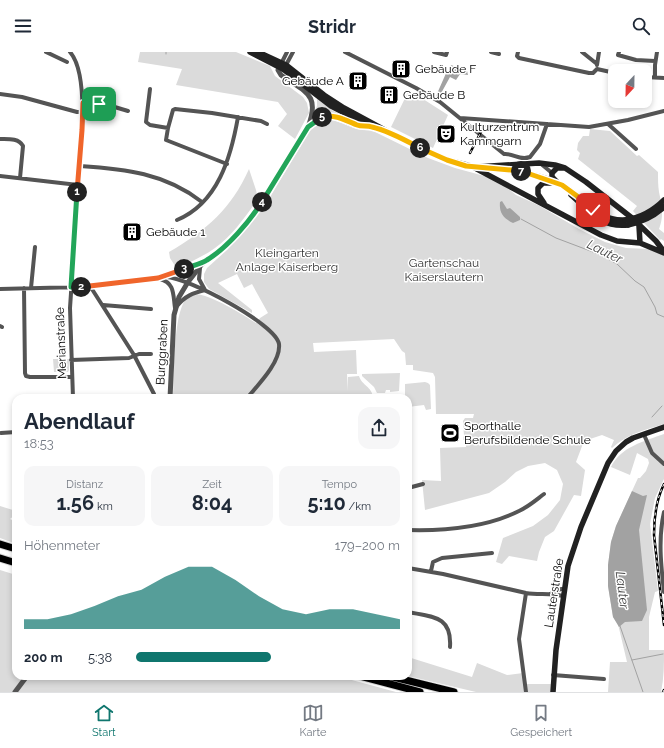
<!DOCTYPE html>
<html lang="de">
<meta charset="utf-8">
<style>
:root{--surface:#fff;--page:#f6f6f7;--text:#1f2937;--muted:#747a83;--line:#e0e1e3;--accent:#0f766e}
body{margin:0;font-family:Raleway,sans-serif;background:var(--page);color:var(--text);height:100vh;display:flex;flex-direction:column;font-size:15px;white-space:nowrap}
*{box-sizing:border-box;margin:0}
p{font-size:13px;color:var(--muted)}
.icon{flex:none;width:22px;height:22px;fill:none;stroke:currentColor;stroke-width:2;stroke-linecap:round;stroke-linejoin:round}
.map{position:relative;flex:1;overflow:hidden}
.drawer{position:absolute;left:12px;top:342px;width:400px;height:286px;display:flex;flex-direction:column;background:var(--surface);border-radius:12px;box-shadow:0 2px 6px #0003}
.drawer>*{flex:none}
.needle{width:26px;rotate:202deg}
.buttons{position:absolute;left:608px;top:12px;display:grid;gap:8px}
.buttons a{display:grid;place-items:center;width:44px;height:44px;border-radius:8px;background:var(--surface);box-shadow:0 2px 6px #0003;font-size:20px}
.pin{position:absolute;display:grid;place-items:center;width:34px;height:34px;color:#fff;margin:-17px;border-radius:8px;box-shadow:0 2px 6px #0006}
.km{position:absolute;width:20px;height:20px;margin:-10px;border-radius:50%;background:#222;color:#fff;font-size:11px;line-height:20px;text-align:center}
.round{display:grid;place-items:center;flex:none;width:42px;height:42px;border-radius:12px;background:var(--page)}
.head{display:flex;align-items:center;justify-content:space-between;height:68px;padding:0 12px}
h1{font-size:22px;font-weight:700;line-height:30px}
.figures{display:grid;grid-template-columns:repeat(3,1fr);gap:6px;height:68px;padding:4px 12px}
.figures div{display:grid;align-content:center;border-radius:10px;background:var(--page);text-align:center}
.figures b{font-size:20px;font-weight:700}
.figures small{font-size:11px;font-weight:400}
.figures p{font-size:11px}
.chart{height:112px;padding:8px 12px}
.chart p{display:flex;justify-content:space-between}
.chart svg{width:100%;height:72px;margin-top:4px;fill:var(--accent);opacity:.7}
ul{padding:0 12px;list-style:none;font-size:13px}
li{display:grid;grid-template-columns:64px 48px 1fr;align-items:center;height:30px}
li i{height:10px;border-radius:5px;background:var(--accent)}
header{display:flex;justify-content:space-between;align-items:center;height:52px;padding:0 12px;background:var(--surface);font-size:18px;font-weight:700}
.dock{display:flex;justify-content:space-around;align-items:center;height:56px;border-top:1px solid var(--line);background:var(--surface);font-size:11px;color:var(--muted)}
.dock a{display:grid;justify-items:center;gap:2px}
.dock .current{color:var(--accent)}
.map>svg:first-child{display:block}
.green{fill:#dbdbdb}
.water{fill:#a2a2a2}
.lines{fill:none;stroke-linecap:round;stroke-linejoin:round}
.stream{stroke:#a2a2a2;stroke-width:1}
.motorway-casing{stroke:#dbdbdb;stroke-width:9}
.minor{stroke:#545454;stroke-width:4}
.tertiary{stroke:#545454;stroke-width:5}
.secondary{stroke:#212121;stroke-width:5.5}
.motorway{stroke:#000;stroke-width:7}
.rail-casing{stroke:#000;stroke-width:2.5}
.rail{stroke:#fff;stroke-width:1;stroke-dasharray:3;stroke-linecap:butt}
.secondary-bridge{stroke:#212121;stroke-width:5.5}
.split-1-casing{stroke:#fff;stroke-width:8}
.split-2-casing{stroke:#fff;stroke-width:8}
.split-3-casing{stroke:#fff;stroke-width:8}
.split-4-casing{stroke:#fff;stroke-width:8}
.split-5-casing{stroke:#fff;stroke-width:8}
.split-6-casing{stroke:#fff;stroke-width:8}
.split-7-casing{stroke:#fff;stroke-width:8}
.split-8-casing{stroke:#fff;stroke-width:8}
.split-1{stroke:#f0652b;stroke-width:5}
.split-2{stroke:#22a559;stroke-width:5}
.split-3{stroke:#f0652b;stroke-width:5}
.split-4{stroke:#22a559;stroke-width:5}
.split-5{stroke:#22a559;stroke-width:5}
.split-6{stroke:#f5b400;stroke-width:5}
.split-7{stroke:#f5b400;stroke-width:5}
.split-8{stroke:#f5b400;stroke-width:5}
.labels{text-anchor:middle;stroke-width:3;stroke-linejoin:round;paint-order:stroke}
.poi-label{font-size:12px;fill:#000;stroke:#fff;text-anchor:start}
.park-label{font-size:12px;fill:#323232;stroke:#fff}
.street-label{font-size:12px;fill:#000;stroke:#fff}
.water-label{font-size:13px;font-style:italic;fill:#434343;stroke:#fff}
</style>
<header><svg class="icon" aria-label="menu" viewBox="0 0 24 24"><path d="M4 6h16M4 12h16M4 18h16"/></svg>Stridr<svg class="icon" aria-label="search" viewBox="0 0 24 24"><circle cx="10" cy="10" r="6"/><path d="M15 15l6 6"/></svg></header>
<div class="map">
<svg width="664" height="640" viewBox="0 0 664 640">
<rect width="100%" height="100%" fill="#fff"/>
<!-- green -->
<path class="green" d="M140 0H236L270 14 275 24 303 45 307 51 309 61 295 87 278 74 287 62 278 50 176 33 182 17 138 10Z
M409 38 448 63 433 96 391 75Z
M317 47 332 58 347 66C335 63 327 60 315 65L313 63 317 54Z
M329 67C343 70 357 80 371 78L428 106 455 116 488 125 506 135 516 143 538 153 579 177 605 190 626 196 649 197 658 200 664 204V372C645 378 627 382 612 396L611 395 614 388 602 383 584 389 576 410 585 418 581 444 574 443 554 479 545 485 539 500 537 509 509 504 502 512 496 510 503 486 533 474 548 463 560 448 563 432 557 418 545 411 528 414 516 420 505 430 489 441 425 458 422 428 441 429 440 396 466 395V388H463V385L464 384 463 369 465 366H473L474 362H436L435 325 433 321 413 318V313H406L405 301 402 299 394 287 313 291 314 300 356 298 357 322H347L348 339V325L359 324C362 334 372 334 373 346H173C174 325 173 262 186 247 187 245 191 243 193 242 207 240 244 263 256 271L260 266 268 261 252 232 244 236 237 222 218 231 252 258V261L209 237 204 230V222L207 216 227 198 259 160 270 145 309 80C315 73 320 70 329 67Z
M590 77 610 79 637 104 639 103 658 120C658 127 658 134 659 140 662 154 664 164 659 177L664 181V189L661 187 660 188 633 159 637 154 578 107 580 101 577 98 578 91 583 84H589Z
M249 117 256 138 258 147C245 165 233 183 215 196 204 204 190 210 177 217L170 206 169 200C207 178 231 157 249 117Z
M53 307H69V318L68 320H54Z
M400 321 399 339 390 340V338H386L385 341H377L374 335 362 324V322Z
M425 330 428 331 430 333 431 357 426 358 424 353 408 355V346H405V332Z
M664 382V427L655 446 650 472 658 539 655 540 649 565V598H664C664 612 664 626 661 640H608L610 610H627L618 572 613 565 608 534V513L611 490 616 474 638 426H640L646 419 649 411 648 407 637 401 630 423 611 415C620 395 645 389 664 382Z
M0 454 16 459V462L10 467 16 470V492L0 486Z
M0 518 16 523V624H337L396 640H0Z
M408 605 472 625 477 611 507 623 523 621 525 632H552V640H476L408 624Z"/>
<!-- water -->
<path class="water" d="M451 13 467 19 468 23 460 22 456 28 450 25 439 45 436 44 447 19 449 20Z
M502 149 507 157 510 156 520 165V168L513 171C503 166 499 161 500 150Z
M632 439 643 444 647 443 639 478 647 558 642 569 625 570 619 575 613 565 608 534V513L611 490 616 474Z"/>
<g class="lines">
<!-- stream -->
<path class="stream" d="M166 0V2
M521 167 556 186 601 203 617 212 635 229 644 235 655 255 657 262 664 265
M652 365 662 354
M620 574 643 640
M632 608 663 602"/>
<!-- motorway casing -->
<g class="motorway-casing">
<path id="motorway" d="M0 492 16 497
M0 506 16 511
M360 624 420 640
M389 624 454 640"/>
</g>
<!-- minor -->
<path class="minor" d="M46 0 67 10
M70 0C84 16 83 57 82 78L70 256 73 346
M345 0 416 36 440 50 504 102
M434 0 446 3 447 0
M491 0 499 2
M518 0 517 4 519 6 589 21H593L597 17 615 21
M582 0 597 12
M619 0 618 3 636 8 655 9
M282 10 287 0
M286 13 293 0
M597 13 599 0
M615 24 613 34 615 38
M645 25 664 26
M655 25V13L657 0
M150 37 146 70 150 73 168 76
M0 42 22 45 77 60H83
M622 49 624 52
M83 51 108 53 128 59
M460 66 589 75 628 68 664 59
M608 72 636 97
M0 87C8 87 19 86 23 94L20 126
M504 102C514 101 519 109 530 105L540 92 547 72
M540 111 552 121
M227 112 166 88 168 76 173 58 175 57 212 61 261 69 267 72
M80 114C125 117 165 121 202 150
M0 124 78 133
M177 168C218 151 231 105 238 65
M200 216 199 227 205 238
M166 225C187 225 276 272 279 292 281 310 258 333 247 346
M160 227C175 231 173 243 175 256
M24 236 25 321 26 324 30 325H72
M31 236 35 195
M0 237 80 235 158 226 204 210
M103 253 151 257
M177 254C185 244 193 241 205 238
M0 274 2 275
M71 308 129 306 139 302H151
M73 346 152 345 154 342 134 303 90 234
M1 381 16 380
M645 385 652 401 664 412
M408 436 423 432
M664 460C658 487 661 513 664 540
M408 478C445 479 485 476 519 459 528 455 536 448 544 442
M408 516 443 522 526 541C538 543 551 541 563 544
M431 519 433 510 442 506 492 501
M550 542 561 537H564
M408 560C433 565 452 564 450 595
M553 623 604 627
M526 640 519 587 526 541"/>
<!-- tertiary -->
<path class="tertiary" d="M308 74C337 50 345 79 370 74
M170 346 174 263 179 245 188 230 202 212 231 189 258 157 308 75C321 41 304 40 281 23L278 18 279 15
M15 640 27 624"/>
<!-- secondary -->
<path class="secondary" d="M250 0 283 17 331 54 372 75
M258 0 286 13 324 43 344 56 394 83 447 108 475 115 539 111 555 113 565 116 586 130 632 166 656 189 662 197
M475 116 601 183 617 189 640 191 664 201
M491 117C515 118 538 122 560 132 583 143 597 170 625 168
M557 130 552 125V121L557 116H563
M571 143C590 159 600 176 628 173
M544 151 538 142V136L543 131H551
M639 174 640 191
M553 640 556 598 568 514 581 475 608 411 616 399 626 390 633 386 664 375"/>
<!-- motorway -->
<use href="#motorway" class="motorway"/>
<!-- rail casing -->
<g class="rail-casing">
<path id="rail" d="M470 101 484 74
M664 432C656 448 654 465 654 483L664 573
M663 640 664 638"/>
</g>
<!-- rail -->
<use href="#rail" class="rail"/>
<!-- secondary-bridge -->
<path class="secondary-bridge" d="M625 168C641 166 653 159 664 148
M628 173C642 170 654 164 664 155"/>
</g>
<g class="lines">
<!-- split-1 casing -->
<g class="split-1-casing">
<path id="split-1" d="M77 140 82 78 83 51 99 52"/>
</g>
<!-- split-2 casing -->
<g class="split-2-casing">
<path id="split-2" d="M77 140 71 235H81"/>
</g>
<!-- split-3 casing -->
<g class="split-3-casing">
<path id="split-3" d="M81 235 158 226 184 217"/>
</g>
<!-- split-4 casing -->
<g class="split-4-casing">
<path id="split-4" d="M184 217C191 214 201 212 207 208 228 195 249 170 262 150"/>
</g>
<!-- split-5 casing -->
<g class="split-5-casing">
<path id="split-5" d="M262 150 308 75 322 65"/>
</g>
<!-- split-6 casing -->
<g class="split-6-casing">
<path id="split-6" d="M322 65C335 62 345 68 357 73 362 75 367 73 372 75 389 79 405 88 420 96"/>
</g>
<!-- split-7 casing -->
<g class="split-7-casing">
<path id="split-7" d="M420 96 447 108 466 114 521 119"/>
</g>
<!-- split-8 casing -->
<g class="split-8-casing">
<path id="split-8" d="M521 119 562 133 577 144 593 158"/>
</g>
<!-- split-1 -->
<use href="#split-1" class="split-1"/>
<!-- split-2 -->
<use href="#split-2" class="split-2"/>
<!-- split-3 -->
<use href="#split-3" class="split-3"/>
<!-- split-4 -->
<use href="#split-4" class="split-4"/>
<!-- split-5 -->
<use href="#split-5" class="split-5"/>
<!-- split-6 -->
<use href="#split-6" class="split-6"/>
<!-- split-7 -->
<use href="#split-7" class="split-7"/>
<!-- split-8 -->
<use href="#split-8" class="split-8"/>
</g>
<!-- icons -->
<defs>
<g id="building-square" transform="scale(1)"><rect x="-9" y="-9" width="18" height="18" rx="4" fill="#000" stroke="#fff"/><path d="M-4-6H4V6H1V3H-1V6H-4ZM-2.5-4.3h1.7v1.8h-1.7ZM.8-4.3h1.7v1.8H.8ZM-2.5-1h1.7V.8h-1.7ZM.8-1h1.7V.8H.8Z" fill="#fff"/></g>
<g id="theatre-square" transform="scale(1)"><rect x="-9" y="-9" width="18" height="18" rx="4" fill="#000" stroke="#fff"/><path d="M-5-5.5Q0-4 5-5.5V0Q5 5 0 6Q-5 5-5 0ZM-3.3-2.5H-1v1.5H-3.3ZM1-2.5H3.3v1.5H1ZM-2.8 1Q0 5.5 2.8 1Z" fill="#fff"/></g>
<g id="stadium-square" transform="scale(1)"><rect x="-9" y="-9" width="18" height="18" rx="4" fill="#000" stroke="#fff"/><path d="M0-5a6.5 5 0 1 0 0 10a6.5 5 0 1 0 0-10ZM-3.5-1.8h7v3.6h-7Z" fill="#fff"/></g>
</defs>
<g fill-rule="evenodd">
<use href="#building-square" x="401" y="17"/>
<use href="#building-square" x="358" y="29"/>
<use href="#building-square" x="389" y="43"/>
<use href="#theatre-square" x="446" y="82"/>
<use href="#building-square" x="132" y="180"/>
<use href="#stadium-square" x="450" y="381"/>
</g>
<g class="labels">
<!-- poi labels -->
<g class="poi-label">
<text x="415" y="21">Gebäude F</text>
<text x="344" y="33" text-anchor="end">Gebäude A</text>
<text x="403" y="47">Gebäude B</text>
<text x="460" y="79">Kulturzentrum<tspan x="460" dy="14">Kammgarn</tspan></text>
<text x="146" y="184">Gebäude 1</text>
<text x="464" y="378">Sporthalle<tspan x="464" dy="14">Berufsbildende Schule</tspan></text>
</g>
<!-- park labels -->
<g class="park-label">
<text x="287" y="205">Kleingarten<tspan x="287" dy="14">Anlage Kaiserberg</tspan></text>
<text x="444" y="215">Gartenschau<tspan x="444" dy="14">Kaiserslautern</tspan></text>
</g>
<!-- street labels -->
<g class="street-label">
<text transform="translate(61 291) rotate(-92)" y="4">Merianstraße</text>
<text transform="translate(162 300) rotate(-87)" y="4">Burggraben</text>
<text transform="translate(554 541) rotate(-81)" y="4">Lauterstraße</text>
</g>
<!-- water labels -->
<g class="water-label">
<text transform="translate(605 199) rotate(26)" y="5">Lauter</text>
<text transform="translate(623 538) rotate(83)" y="5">Lauter</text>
</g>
</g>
</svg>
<div class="buttons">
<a><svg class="needle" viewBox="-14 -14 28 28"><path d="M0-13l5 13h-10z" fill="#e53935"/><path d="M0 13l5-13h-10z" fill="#747a83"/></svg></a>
</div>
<div class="pin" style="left:99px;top:52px;background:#1e9e55"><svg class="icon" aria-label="arrive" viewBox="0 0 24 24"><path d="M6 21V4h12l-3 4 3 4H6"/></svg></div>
<div class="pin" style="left:593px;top:158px;background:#d93025"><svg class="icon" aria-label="check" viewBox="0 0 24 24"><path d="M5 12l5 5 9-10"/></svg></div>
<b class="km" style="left:77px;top:140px">1</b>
<b class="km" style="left:81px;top:235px">2</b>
<b class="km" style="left:184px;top:217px">3</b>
<b class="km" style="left:262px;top:150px">4</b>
<b class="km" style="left:322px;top:65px">5</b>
<b class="km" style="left:420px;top:96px">6</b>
<b class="km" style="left:521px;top:119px">7</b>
<section class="drawer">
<div class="head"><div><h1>Abendlauf</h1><p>18:53</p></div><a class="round"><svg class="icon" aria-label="share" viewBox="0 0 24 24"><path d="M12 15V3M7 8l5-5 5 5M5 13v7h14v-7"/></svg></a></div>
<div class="figures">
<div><p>Distanz</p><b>1.56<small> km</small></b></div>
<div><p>Zeit</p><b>8:04</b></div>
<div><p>Tempo</p><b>5:10<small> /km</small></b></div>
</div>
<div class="chart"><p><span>Höhenmeter</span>179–200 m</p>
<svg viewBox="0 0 160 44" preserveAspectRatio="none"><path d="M0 44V38L10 38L20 35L30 30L40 24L50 20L60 12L70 6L80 6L90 14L100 24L110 32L120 35L130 32L140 32L150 35L160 38V44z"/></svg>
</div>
<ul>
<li><b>200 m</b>5:38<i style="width:51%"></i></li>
</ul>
</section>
</div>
<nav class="dock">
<a class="current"><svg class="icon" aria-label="home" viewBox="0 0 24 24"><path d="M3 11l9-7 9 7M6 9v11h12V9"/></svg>Start</a>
<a><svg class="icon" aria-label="map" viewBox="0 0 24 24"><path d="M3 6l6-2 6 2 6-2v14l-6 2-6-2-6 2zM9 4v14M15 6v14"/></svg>Karte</a>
<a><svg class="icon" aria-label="saved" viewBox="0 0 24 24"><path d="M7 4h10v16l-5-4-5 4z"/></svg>Gespeichert</a>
</nav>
